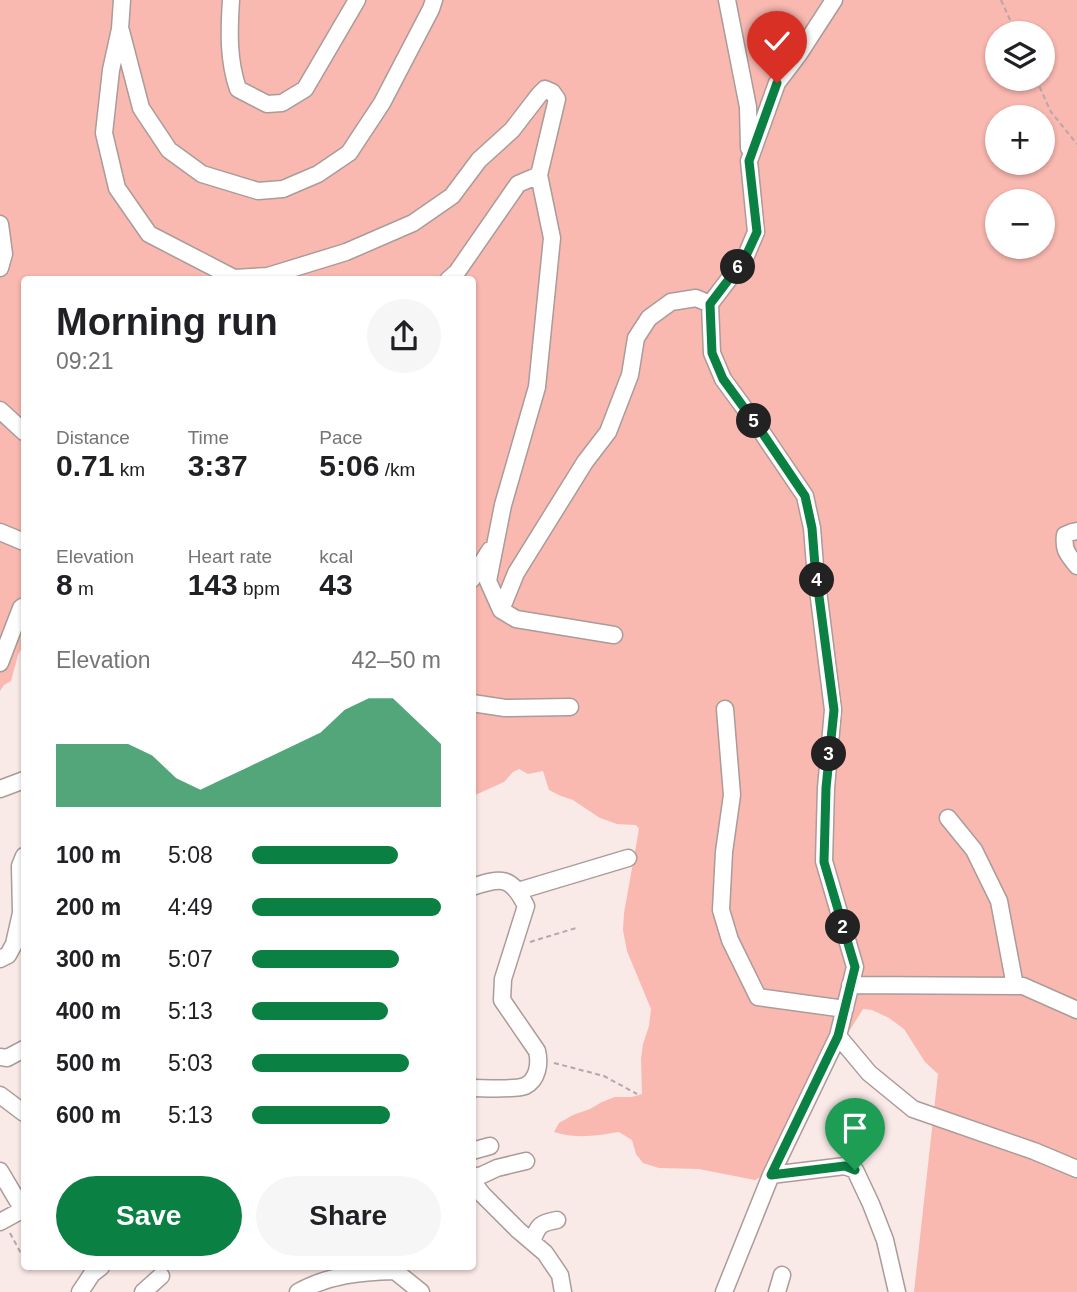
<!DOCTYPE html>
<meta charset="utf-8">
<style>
:root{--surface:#fff;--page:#f6f6f6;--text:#202124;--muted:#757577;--accent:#0b8043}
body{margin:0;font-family:Arial,sans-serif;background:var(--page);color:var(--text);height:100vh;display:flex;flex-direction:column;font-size:26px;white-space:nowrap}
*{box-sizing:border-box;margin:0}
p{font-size:23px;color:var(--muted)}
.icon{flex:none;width:38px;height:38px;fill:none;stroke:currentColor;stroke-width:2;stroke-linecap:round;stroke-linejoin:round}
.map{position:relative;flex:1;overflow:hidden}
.drawer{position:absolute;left:21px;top:276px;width:455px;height:994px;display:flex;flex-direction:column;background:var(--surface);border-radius:7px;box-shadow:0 2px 5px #0004}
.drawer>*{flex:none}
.fabs{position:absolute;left:985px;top:21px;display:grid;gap:14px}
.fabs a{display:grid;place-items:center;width:70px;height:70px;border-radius:50%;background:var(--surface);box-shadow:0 2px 5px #0004;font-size:35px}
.pin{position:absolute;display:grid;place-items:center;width:60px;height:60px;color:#fff;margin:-72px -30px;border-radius:50% 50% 50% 0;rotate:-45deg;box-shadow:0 0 7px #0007}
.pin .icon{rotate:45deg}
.km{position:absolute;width:35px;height:35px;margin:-18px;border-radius:50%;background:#222;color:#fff;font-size:19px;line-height:35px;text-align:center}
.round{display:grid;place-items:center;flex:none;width:74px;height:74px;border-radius:37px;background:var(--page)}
.headline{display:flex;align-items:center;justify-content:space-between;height:119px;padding:0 35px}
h1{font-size:38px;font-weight:600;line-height:52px}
.figures{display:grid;grid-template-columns:repeat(3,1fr);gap:10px;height:119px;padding:7px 35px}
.figures div{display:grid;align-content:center}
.figures b{font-size:30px;font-weight:600}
.figures small{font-size:19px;font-weight:400}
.figures p{font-size:19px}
.chart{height:196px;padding:14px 35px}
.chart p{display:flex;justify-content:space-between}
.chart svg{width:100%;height:126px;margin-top:7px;fill:var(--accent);opacity:.7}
.action{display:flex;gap:14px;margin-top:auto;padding:14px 35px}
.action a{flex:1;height:80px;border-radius:42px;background:var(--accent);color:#fff;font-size:28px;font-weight:600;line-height:80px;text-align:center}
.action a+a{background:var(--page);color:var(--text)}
ul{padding:0 35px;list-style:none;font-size:23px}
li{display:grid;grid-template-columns:112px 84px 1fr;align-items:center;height:52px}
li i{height:18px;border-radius:9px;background:var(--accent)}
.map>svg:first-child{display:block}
.green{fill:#f9b8b0;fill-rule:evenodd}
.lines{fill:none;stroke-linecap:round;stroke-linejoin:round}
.minor-casing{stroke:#ab9b99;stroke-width:19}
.path{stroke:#b5a8a7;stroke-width:2;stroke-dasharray:5 3.5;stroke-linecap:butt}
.minor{stroke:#fff;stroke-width:16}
.route-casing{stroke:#fff;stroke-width:14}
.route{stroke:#0b8043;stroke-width:9}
</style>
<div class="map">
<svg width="1077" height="1292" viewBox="0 0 1077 1292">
<rect width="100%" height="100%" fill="#f9e9e7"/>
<!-- green -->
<path class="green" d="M0 0H1077V1292H914L938 1074 925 1062 904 1029 889 1018 872 1010 863 1009 843 1041 801 1133 780 1167 755 1180 699 1169 659 1168 643 1163 636 1154 632 1140 619 1132C595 1136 577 1139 554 1132L559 1123 573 1115 590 1109 602 1102 615 1097H632L642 1094 641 1059 643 1044 649 1026 651 1009 627 951 623 930 624 913 639 829 636 825 617 824 600 818 573 800 561 796 549 790 543 771 528 774 519 769 513 772 504 782 473 796 472 280H24V644L18 655 11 681 4 685 0 691ZM998 33H1043V79H998ZM998 117H1043V163H998ZM998 201H1043V247H998Z"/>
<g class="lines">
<!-- minor casing -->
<g class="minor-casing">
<path id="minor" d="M122 0 120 29 111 70 104 133 117 188 149 234 234 278 268 276 346 252 413 223 452 196 479 160 512 130 539 95 545 89 552 92 557 99 539 175 552 238 537 387 503 505 488 581 501 610 516 619 614 635
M231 0C229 31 228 60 238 89L267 104 282 103 305 89 357 0
M727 0 748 107 749 148
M121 31 141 108 169 150 202 174 258 191 283 189 318 174 349 153 382 103 431 9 434 0
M0 224 4 254 0 268
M448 280 457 272 518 184 539 175
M710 304 712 353 723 379 761 431 805 496 812 528 815 566 833 710 826 788 824 861 855 967 838 1036 771 1175 724 1292
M710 304 745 258 756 232 749 161 777 83 799 54 834 0
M0 410 24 432
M1077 531 1072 532 1065 535C1063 551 1068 554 1077 566
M0 532 24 542
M472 579 490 550
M501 610 516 573 585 462 608 432 630 375 636 338 649 318 671 302 696 298 710 304
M0 663 21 608 24 606
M472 703 505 708 570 707
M725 709 732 795 724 852 721 910 730 940 758 997 845 1009
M0 789 24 780
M948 818 974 850 999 901 1015 986
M472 887C502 877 511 876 526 906L503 979 502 1000 537 1051C540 1063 538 1080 525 1086 516 1090 484 1088 472 1088
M518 891 628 858
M0 959 8 955 14 944 21 913 20 866 24 856
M850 985 1023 986 1077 1010
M838 1036 869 1073 913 1109 1034 1151 1077 1169
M0 1057 7 1058 24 1049
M0 1095 24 1113
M472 1151 490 1146
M0 1171 23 1210
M771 1175 845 1166 855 1170 871 1204 885 1240 897 1292
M472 1177 482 1175 497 1168 526 1161
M472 1181 483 1195 518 1230 545 1253 560 1275 563 1292
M0 1222 24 1209
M532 1242C538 1225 540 1223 557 1220
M390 1267 421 1292
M80 1292 92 1274 101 1267
M143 1292 161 1276
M298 1292C329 1275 360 1272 395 1271
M777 1292 782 1275"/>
</g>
<!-- path -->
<path class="path" d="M1001 0 1016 33
M1036 79 1051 112 1077 144
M530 942 576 928
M554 1063 604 1076 637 1094
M10 1233 24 1259
M29 1267 31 1270"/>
<!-- minor -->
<use href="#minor" class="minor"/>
</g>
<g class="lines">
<!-- route casing -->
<g class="route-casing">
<path id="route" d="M777 83 749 161 757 232 745 258 710 304 712 353 723 379 761 431 805 496 812 528 815 566 834 710 826 788 824 862 855 967 838 1036 771 1175 845 1166 855 1170"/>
</g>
<!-- route -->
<use href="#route" class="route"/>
</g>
</svg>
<div class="fabs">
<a><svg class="icon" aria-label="layers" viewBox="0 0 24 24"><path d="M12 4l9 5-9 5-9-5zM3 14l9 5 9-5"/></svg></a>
<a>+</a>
<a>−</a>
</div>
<div class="pin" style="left:855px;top:1170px;background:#1e9e55"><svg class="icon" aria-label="arrive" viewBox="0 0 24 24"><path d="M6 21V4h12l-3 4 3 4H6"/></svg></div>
<div class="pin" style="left:777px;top:83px;background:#d93025"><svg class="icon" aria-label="check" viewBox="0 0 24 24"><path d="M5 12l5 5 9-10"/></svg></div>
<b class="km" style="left:843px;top:927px">2</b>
<b class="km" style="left:829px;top:754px">3</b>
<b class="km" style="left:817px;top:580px">4</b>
<b class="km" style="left:754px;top:421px">5</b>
<b class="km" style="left:738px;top:267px">6</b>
<section class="drawer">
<div class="headline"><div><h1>Morning run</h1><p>09:21</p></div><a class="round"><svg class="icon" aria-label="share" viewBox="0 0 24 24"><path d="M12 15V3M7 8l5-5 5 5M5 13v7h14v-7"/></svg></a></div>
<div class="figures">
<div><p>Distance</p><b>0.71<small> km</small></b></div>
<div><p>Time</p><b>3:37</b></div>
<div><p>Pace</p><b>5:06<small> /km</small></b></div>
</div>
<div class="figures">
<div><p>Elevation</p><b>8<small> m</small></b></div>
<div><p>Heart rate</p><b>143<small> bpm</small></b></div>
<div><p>kcal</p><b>43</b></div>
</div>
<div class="chart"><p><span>Elevation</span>42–50 m</p>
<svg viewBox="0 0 160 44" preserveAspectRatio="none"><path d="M0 44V22L10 22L20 22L30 22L40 26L50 34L60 38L70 34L80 30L90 26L100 22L110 18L120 10L130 6L140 6L150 14L160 22V44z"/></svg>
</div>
<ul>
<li><b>100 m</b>5:08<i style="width:77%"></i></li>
<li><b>200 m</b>4:49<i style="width:100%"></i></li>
<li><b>300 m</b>5:07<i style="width:78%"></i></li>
<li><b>400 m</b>5:13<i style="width:72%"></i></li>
<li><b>500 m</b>5:03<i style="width:83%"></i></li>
<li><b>600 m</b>5:13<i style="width:73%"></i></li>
</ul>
<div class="action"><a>Save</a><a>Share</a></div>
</section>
</div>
